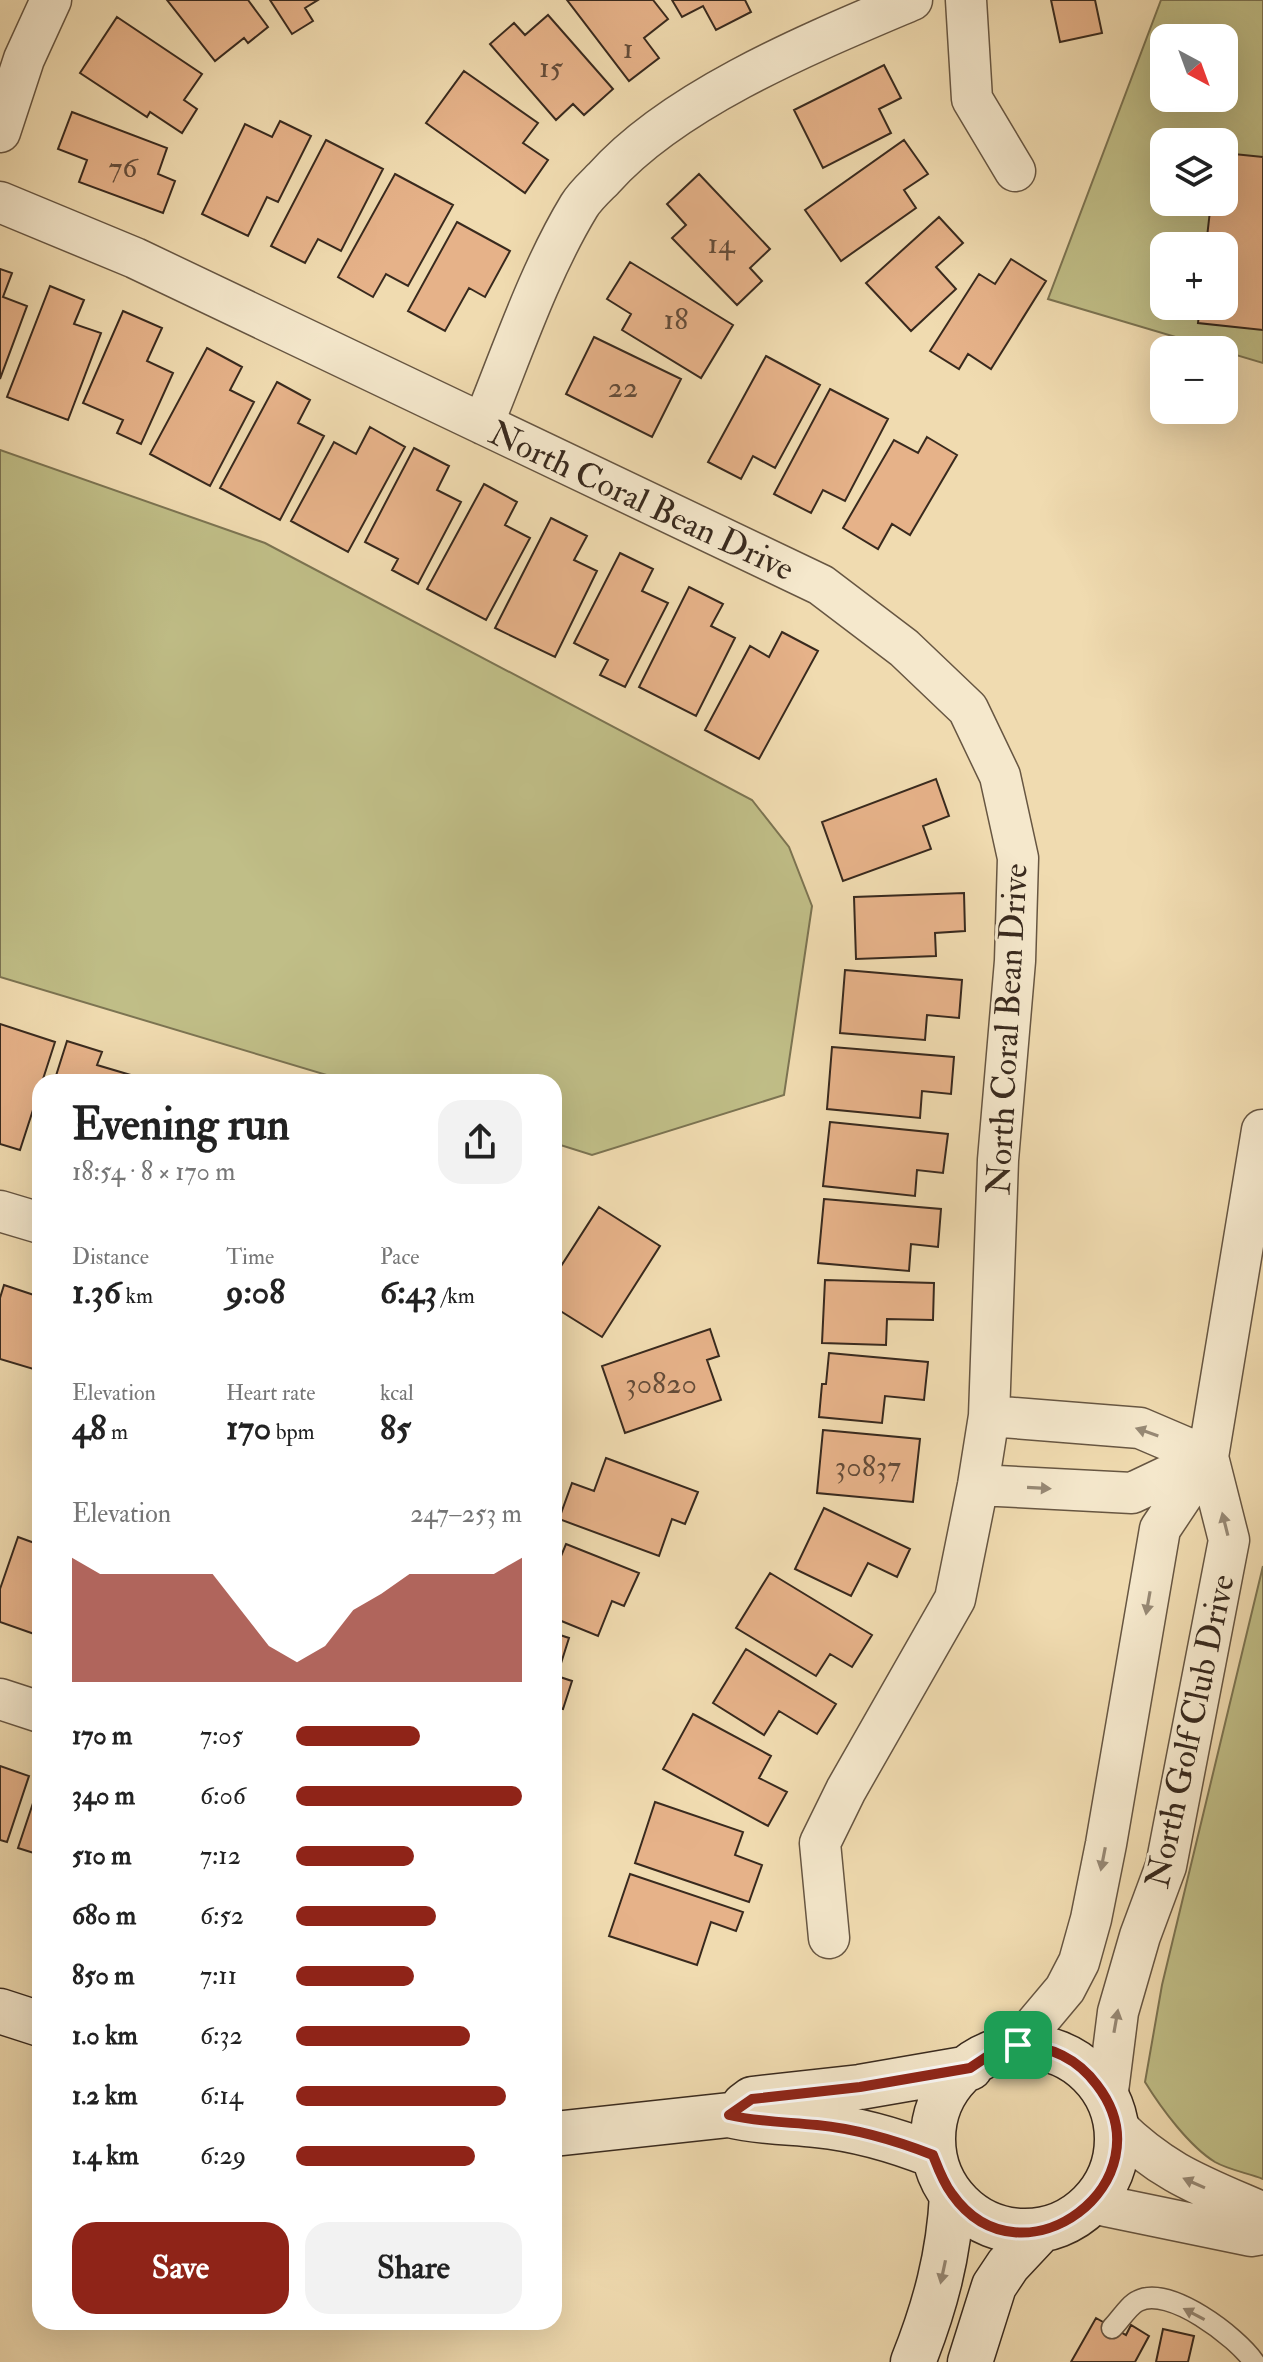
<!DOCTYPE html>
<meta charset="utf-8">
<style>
:root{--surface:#fff;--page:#f2f2f2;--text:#222;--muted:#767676;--accent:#8f2418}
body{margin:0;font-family:"IM FELL Double Pica",serif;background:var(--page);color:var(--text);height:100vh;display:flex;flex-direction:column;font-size:30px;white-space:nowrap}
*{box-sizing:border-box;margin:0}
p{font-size:26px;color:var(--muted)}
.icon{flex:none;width:44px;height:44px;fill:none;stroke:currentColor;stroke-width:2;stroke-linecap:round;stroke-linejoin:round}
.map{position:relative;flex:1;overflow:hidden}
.panel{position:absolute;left:32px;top:1074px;width:530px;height:1256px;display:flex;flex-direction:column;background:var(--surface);border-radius:24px;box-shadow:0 8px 32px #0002}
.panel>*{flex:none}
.needle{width:52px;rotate:139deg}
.controls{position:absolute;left:1150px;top:24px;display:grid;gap:16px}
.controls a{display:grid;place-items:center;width:88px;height:88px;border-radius:16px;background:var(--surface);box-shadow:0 8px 32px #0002;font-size:40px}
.pin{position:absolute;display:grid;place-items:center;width:68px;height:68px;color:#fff;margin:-34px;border-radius:16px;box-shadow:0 4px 12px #0006}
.round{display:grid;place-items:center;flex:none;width:84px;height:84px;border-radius:24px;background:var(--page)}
.headline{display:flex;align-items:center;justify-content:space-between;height:136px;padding:0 40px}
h1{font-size:44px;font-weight:700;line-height:60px}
.metrics{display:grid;grid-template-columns:repeat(3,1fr);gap:12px;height:136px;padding:8px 40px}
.metrics div{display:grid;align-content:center}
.metrics b{font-size:34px;font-weight:700}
.metrics small{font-size:22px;font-weight:400}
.metrics p{font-size:22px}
.chart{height:224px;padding:16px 40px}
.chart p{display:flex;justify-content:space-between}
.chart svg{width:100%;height:144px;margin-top:8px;fill:var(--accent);opacity:.7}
.action{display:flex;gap:16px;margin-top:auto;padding:16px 40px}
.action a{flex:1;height:92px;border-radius:24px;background:var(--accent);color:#fff;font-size:32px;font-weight:700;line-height:92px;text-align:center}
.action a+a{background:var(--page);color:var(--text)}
ul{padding:0 40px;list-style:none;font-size:26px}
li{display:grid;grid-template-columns:128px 96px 1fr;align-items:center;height:60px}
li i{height:20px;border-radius:10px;background:var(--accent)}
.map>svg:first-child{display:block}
.green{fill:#c0be87;stroke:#7c7452;stroke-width:2;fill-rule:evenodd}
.building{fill:#e6b289;stroke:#392a1e;stroke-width:2}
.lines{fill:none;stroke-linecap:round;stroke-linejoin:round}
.lane-casing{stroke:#675642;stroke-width:23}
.street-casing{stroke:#675642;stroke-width:43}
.secondary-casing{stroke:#392a1e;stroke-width:47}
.lane{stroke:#f5e8cc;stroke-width:20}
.street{stroke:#f5e8cc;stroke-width:40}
.secondary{stroke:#f5e8cc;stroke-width:44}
.oneway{fill:#978975}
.route-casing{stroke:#fff;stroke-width:16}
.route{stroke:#8f2418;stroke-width:10}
.labels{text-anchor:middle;stroke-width:6;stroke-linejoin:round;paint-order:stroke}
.number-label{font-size:30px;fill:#644c39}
.street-label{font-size:34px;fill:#392a1e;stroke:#f5e8cc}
</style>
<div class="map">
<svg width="1263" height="2362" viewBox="0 0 1263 2362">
<rect width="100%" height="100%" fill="#f0dbb0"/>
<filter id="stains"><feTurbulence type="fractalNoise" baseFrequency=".0025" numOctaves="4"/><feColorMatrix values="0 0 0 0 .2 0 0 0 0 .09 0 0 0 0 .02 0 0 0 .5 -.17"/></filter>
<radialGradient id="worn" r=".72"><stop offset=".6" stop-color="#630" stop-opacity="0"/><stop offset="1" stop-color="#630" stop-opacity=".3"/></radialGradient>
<!-- green -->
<path class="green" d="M1161 0H1263V363L1048 299ZM1164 38H1224V98H1164ZM1164 142H1224V202H1164ZM1164 246H1224V306H1164Z
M0 450 265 543 752 800 789 847 812 906 784 1095 592 1155 554 1143V1082H350L0 977Z
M1263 1566V2179C1248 2173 1229 2170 1215 2162 1189 2146 1161 2108 1145 2082L1162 1985Z"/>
<!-- building -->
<path class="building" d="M167 0H248L268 27 248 43 244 38 215 61Z
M270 0H318L305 8 313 21 292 34Z
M567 0H653L668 19 644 38 659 58 629 81Z
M672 0H745L751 12 716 30 703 6 682 17Z
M1051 0H1095L1102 33 1060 42Z
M548 15 613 89 584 115 573 104 556 120 490 44 514 23 525 35Z
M117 17 202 74 184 100 197 109 182 133 150 112 147 117 80 73Z
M884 65 901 98 879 109 891 133 823 168 794 110Z
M464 71 538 123 523 143 548 160 525 193 426 123Z
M72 112 167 148 158 174 175 181 163 213 79 182 87 160 58 149Z
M280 121 311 136 278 202 267 197 248 236 202 214 245 124 272 137Z
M326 140 383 169 341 251 318 239 305 263 271 246Z
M904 140 928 174 904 190 916 208 841 261 805 210Z
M1224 153 1263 157V330L1198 323 1200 306H1224V246H1206L1211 202H1224Z
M395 174 453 205 408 286 386 274 373 297 338 277Z
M699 174 770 249 750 268 762 281 737 305 672 238 686 225 667 204Z
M939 217 963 243 936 267 956 289 911 331 866 283Z
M457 222 510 251 485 297 469 288 445 331 408 311Z
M1011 259 1046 281 991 369 968 354 959 369 930 351 979 274 995 284Z
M630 262 733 325 701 378 622 330 631 314 607 299Z
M0 269 12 273 3 297 27 306 0 379Z
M50 286 84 300 74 324 101 333 68 420 7 397Z
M123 311 162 328 147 361 173 373 141 444 117 433 123 420 83 403Z
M594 337 681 379 652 437 566 394Z
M207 348 242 367 230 390 254 402 210 486 150 454Z
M766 356 820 385 775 468 753 456 741 479 708 462Z
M277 382 310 400 298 423 324 436 280 520 220 488Z
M830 389 888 419 845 501 823 490 811 513 774 494Z
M370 427 405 447 348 552 291 521 334 442 356 454Z
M927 437 957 455 910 535 892 524 878 549 843 528 894 440 918 453Z
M414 448 449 466 437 490 461 502 418 584 392 570 398 559 365 542Z
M484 484 517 502 505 525 530 538 486 620 427 589Z
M551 518 587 536 574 560 597 571 555 657 495 628Z
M620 553 653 569 642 591 668 603 625 687 600 675 608 660 574 643Z
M689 587 723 604 711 626 735 638 696 716 639 687Z
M782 632 818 651 759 759 705 730 750 646 769 657Z
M936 779 949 816 923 826 931 849 843 881 822 822Z
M964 893 965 931 935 933 936 956 856 959 854 897Z
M845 970 962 980 959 1018 927 1015 925 1040 840 1033Z
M0 1024 55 1042 20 1150 0 1144Z
M67 1041 102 1052 97 1065 134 1076 132 1082H54Z
M832 1047 954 1057 951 1094 922 1091 920 1118 827 1109Z
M830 1122 948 1134 943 1173 917 1170 915 1196 823 1186Z
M824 1199 941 1209 938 1247 911 1244 909 1271 818 1263Z
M599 1207 660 1246 602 1337 554 1307V1277Z
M825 1280 934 1283 933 1320 887 1319 886 1345 822 1343Z
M4 1285 40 1297V1371L0 1359V1298Z
M710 1329 719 1356 707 1360 721 1400 625 1433 602 1366Z
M829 1353 928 1362 924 1400 885 1396 882 1423 819 1417 822 1384H826Z
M823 1430 920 1439 913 1502 817 1493Z
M606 1458 698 1492 685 1524 672 1519 659 1556 559 1519 572 1483 594 1491Z
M824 1508 910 1549 897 1577 868 1563 851 1596 795 1569Z
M18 1537 40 1545V1636L0 1622V1589Z
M566 1544 639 1573 624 1606 612 1601 598 1636 554 1618V1573Z
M770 1573 872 1635 852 1667 830 1654 816 1676 736 1628Z
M554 1633 569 1638 557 1676 572 1681 563 1709 554 1707Z
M746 1649 836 1704 817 1734 779 1711 764 1735 713 1703Z
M693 1714 771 1756 759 1778 787 1792 768 1826 663 1769Z
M0 1766 29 1776 7 1842 0 1840Z
M40 1782V1855L18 1848Z
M655 1802 743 1832 735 1855 762 1865 749 1902 635 1863Z
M630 1874 743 1912 736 1931 711 1922 697 1965 609 1936Z
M1096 2318 1126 2335 1131 2325 1149 2336 1135 2362H1071Z
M1163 2329 1194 2336 1188 2362H1156Z"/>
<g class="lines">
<!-- lane casing -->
<g class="lane-casing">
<path id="lane" d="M1112 2328C1120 2320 1129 2305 1138 2301 1169 2285 1237 2337 1254 2362"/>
</g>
<!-- street casing -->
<g class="street-casing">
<path id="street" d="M966 0 972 99 1015 171
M0 132 24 59 51 0
M0 202 135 258 821 585 904 648 968 709 1000 776 1018 858 1015 961 998 1160 989 1416 978 1485 955 1599 846 1790 820 1843 829 1938
M483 424C512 353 539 272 579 206 585 196 595 187 603 179 675 98 813 42 912 0
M0 1211 40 1223
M989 1416 1140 1428 1208 1457
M978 1485 1132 1493 1208 1457
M0 1699 40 1712
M1018 2045 1065 1989 1079 1962 1091 1919 1106 1844 1160 1529 1208 1457
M1107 2099 1118 2012 1140 1936 1166 1866 1229 1540 1208 1457 1262 1130
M1115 2125C1162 2172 1199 2185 1259 2211L1263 2217
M1091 2203 1251 2236 1263 2234"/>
</g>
<!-- secondary casing -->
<g class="secondary-casing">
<path id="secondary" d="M0 2011 40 2024
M933 2139a92 92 0 1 1 184 0a92 92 0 1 1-184 0Z
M744 2105 752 2099 860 2087 970 2068
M554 2134 729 2115C758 2122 787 2122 817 2125 857 2129 895 2140 933 2155
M913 2362C935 2307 949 2255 952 2195
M970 2362 994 2286 1008 2265 1038 2233"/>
</g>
<!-- lane -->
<use href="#lane" class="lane"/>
<!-- street -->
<use href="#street" class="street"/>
<!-- secondary -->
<use href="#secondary" class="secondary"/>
</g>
<!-- one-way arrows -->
<defs><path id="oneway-solid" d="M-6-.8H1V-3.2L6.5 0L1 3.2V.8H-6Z" transform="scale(2)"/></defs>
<g class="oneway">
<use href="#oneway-solid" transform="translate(1147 1432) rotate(-161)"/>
<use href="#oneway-solid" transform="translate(1039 1488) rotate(3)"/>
<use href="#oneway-solid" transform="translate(1225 1524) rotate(-104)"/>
<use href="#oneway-solid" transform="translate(1148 1603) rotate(100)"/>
<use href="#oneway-solid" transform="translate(1103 1859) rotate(101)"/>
<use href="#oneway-solid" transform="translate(1116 2021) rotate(-80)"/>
<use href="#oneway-solid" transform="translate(1194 2183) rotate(-156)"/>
<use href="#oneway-solid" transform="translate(943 2272) rotate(102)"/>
<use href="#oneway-solid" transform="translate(1194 2314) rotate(-152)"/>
</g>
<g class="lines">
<!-- route casing -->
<g class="route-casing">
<path id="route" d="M1018 2045C1051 2046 1077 2058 1097 2085 1171 2181 1022 2293 952 2194 943 2182 938 2168 933 2155 895 2140 857 2129 817 2125 787 2122 758 2122 729 2115L752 2099 860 2087 970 2068 991 2054Z"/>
</g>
<!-- route -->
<use href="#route" class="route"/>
</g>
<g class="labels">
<!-- number labels -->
<g class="number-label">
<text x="628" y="58">1</text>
<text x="551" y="77">15</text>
<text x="123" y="177">76</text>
<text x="721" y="253">14</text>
<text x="676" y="329">18</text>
<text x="623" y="397">22</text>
<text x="661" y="1393">30820</text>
<text x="868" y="1476">30837</text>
</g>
<!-- street labels -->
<g class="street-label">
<text transform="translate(642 500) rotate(25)" y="12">North Coral Bean Drive</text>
<text transform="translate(1006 1029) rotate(-87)" y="12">North Coral Bean Drive</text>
<text transform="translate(1189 1731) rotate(-78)" y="12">North Golf Club Drive</text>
</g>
</g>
<rect width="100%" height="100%" filter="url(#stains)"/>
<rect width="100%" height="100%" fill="url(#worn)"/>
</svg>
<div class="controls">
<a><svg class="needle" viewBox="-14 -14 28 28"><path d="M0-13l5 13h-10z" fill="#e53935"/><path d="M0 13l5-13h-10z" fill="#767676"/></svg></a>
<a><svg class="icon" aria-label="layers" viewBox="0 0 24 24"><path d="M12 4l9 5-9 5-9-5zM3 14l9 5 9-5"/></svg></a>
<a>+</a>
<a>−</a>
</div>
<div class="pin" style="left:1018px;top:2045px;background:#1e9e55"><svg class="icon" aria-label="arrive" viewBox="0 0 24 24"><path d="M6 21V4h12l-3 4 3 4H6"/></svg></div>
<section class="panel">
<div class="headline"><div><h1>Evening run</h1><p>18:54 · 8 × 170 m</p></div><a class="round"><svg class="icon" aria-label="share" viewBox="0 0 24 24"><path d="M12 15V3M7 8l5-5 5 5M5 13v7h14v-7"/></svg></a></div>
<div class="metrics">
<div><p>Distance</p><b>1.36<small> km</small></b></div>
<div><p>Time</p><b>9:08</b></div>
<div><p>Pace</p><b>6:43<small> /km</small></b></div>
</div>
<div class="metrics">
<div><p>Elevation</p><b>48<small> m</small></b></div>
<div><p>Heart rate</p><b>170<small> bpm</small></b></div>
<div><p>kcal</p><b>85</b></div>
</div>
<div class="chart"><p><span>Elevation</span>247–253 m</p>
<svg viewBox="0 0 160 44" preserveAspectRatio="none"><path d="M0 44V6L10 11L20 11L30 11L40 11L50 11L60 22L70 33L80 38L90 33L100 22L110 17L120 11L130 11L140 11L150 11L160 6V44z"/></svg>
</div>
<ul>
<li><b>170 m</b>7:05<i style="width:55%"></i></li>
<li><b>340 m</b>6:06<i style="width:100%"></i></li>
<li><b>510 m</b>7:12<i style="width:52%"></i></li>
<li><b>680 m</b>6:52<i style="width:62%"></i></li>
<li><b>850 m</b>7:11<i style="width:52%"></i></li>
<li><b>1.0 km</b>6:32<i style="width:77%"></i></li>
<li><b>1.2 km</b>6:14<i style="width:93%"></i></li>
<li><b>1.4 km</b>6:29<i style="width:79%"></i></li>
</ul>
<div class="action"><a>Save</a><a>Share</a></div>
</section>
</div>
